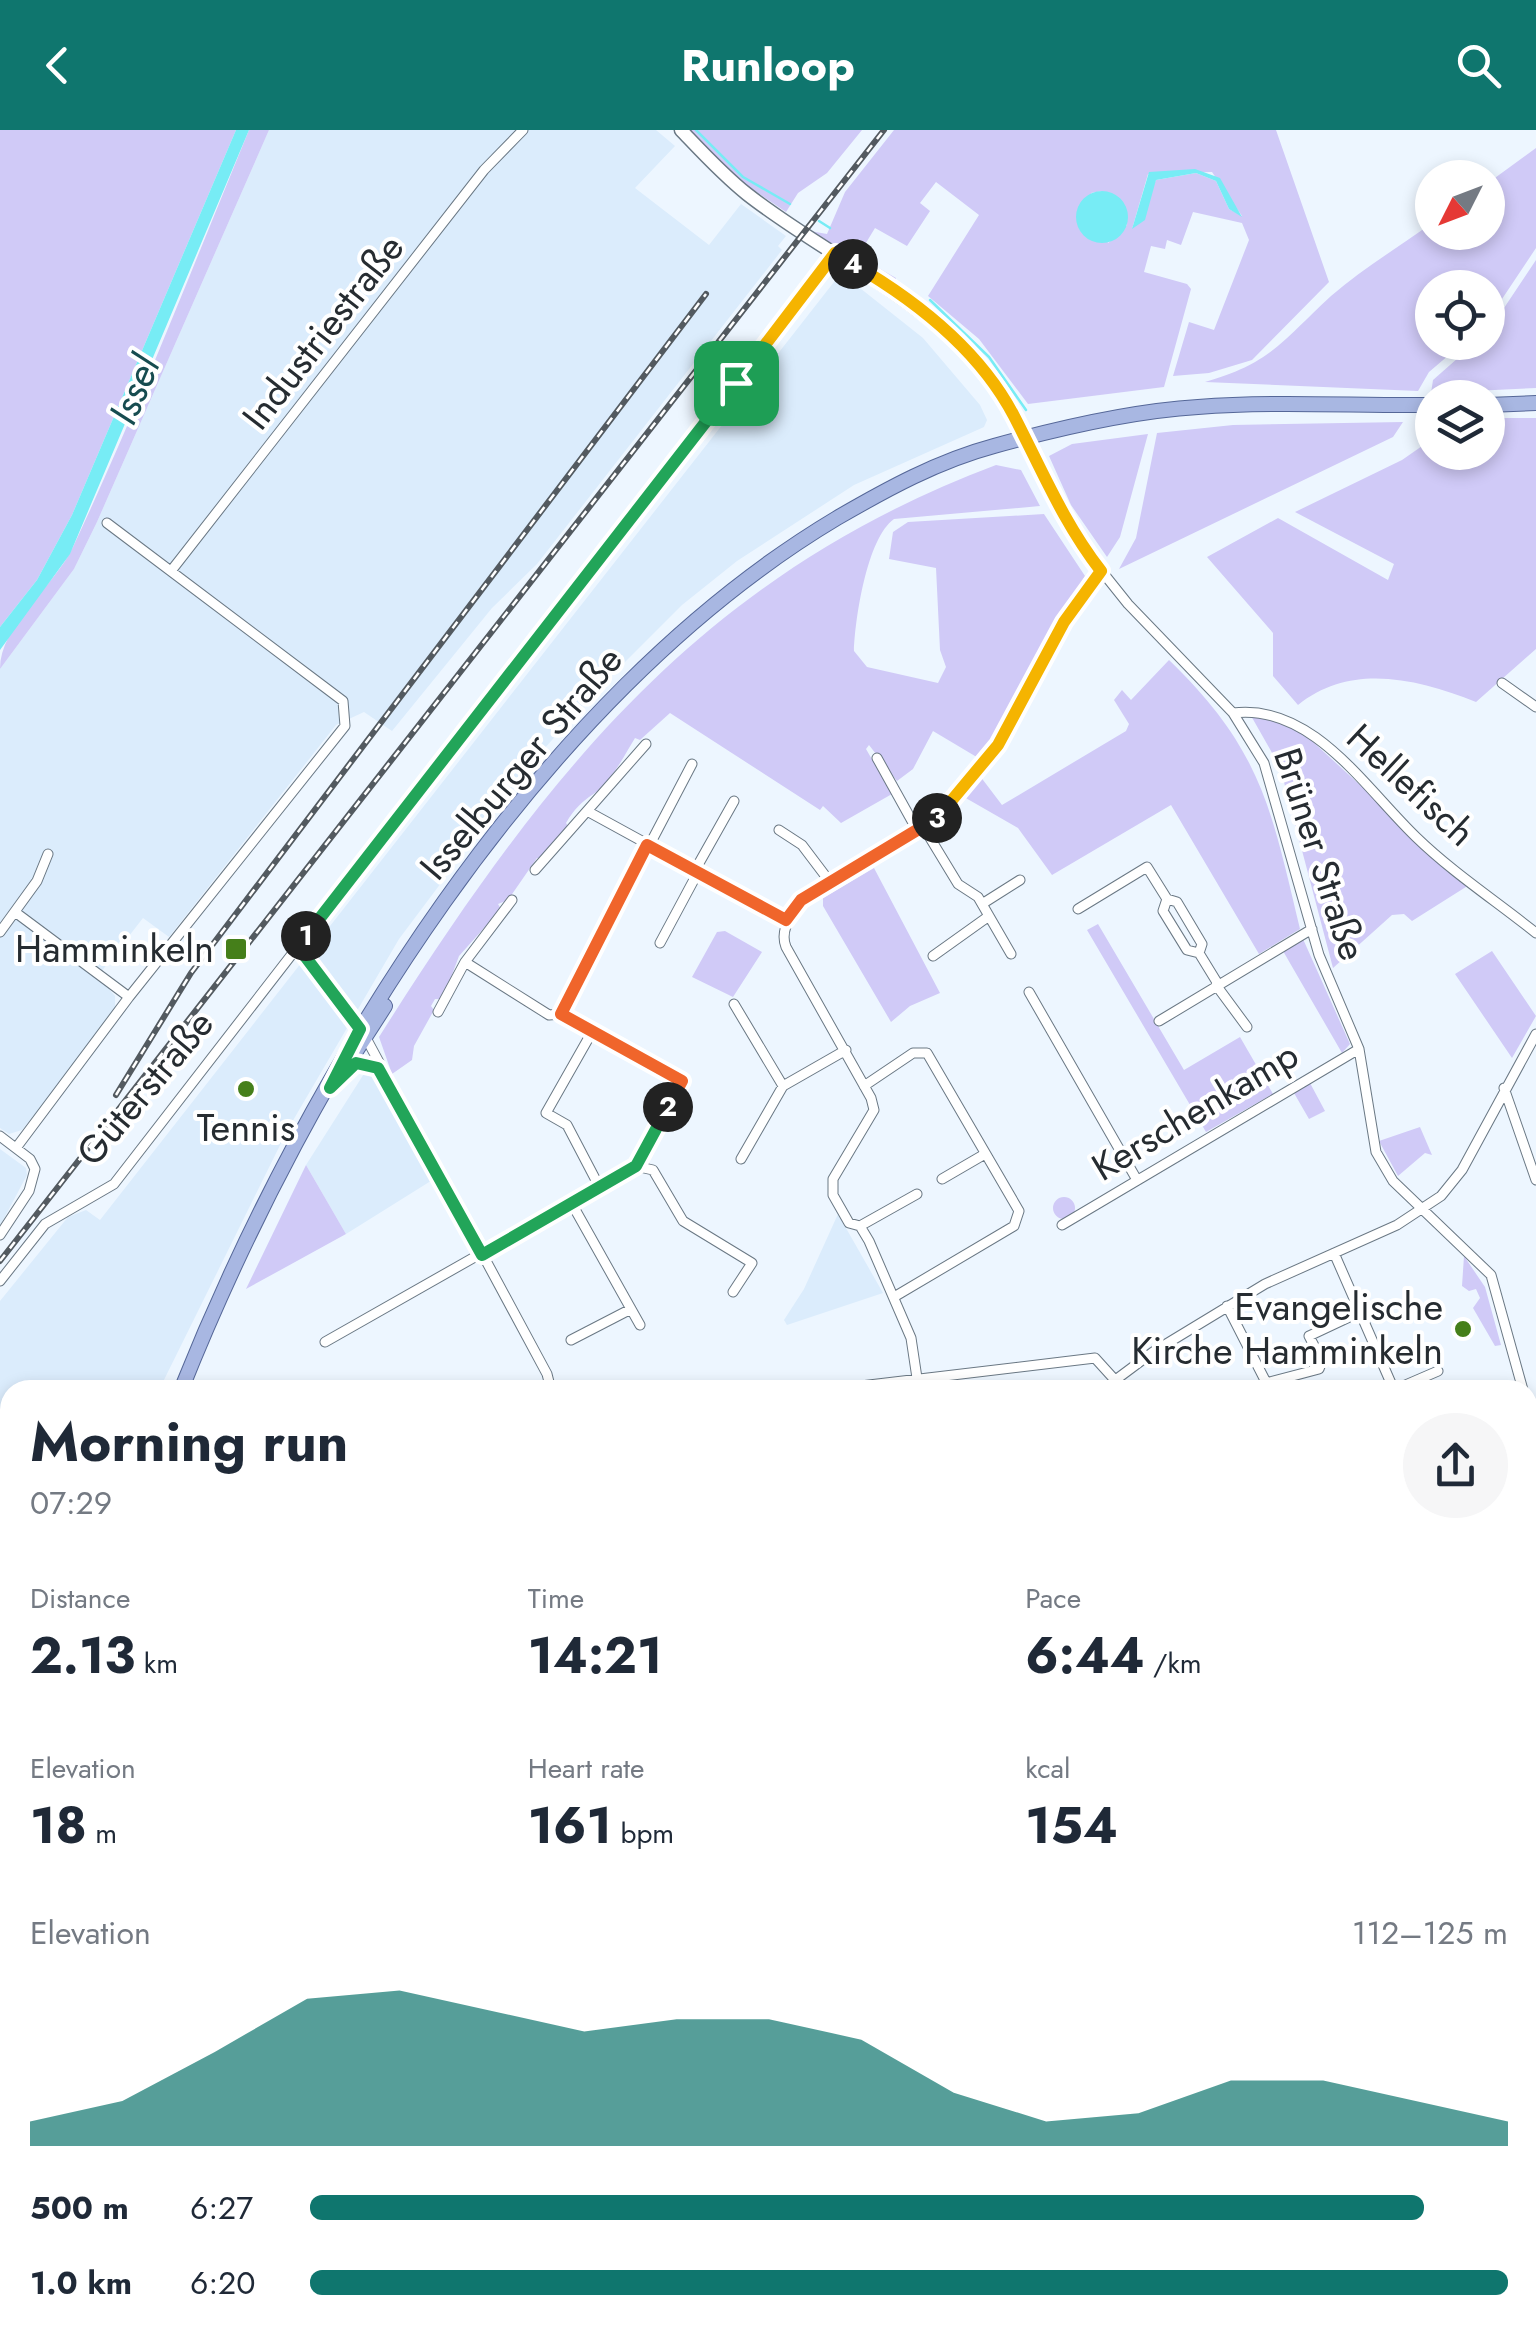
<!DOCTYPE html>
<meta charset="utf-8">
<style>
:root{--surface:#fff;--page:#f6f6f7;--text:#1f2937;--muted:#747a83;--accent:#0f766e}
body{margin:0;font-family:Jost,sans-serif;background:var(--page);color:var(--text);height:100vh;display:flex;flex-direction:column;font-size:38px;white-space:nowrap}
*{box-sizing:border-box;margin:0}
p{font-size:32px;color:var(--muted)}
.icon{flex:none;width:55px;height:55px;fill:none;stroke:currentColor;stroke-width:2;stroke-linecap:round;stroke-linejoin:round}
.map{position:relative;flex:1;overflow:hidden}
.details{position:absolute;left:0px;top:1250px;width:1538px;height:962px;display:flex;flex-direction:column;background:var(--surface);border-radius:30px 30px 0 0;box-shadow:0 5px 15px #0003}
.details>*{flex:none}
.needle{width:65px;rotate:228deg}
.buttons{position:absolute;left:1415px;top:30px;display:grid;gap:20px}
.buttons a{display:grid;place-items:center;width:90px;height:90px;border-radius:50%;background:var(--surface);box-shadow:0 5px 15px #0003;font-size:50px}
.pin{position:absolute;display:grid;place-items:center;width:85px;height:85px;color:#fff;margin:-42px;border-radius:20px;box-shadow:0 5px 15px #0006}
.km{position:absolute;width:50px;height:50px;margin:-25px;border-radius:50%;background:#222;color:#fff;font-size:28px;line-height:50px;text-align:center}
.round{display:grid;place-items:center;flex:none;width:105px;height:105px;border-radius:52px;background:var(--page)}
.overview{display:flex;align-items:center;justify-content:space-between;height:170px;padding:0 30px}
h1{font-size:55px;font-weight:700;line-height:75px}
.metrics{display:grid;grid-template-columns:repeat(3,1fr);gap:15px;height:170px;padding:10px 30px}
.metrics div{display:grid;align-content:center}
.metrics b{font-size:50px;font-weight:700}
.metrics small{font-size:28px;font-weight:400}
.metrics p{font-size:28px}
.chart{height:280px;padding:20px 30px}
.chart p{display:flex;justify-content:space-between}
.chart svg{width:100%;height:180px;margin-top:10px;fill:var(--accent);opacity:.7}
ul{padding:0 30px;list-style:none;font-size:32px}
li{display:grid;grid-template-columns:160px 120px 1fr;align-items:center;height:75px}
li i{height:25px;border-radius:12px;background:var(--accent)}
header{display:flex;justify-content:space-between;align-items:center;height:130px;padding:0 30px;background:var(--accent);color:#fff;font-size:45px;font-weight:700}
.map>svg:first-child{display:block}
.built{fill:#dbecfc}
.green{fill:#d0caf7;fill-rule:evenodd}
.water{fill:#77ecf5}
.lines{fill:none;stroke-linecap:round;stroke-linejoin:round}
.stream{stroke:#77ecf5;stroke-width:2.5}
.street-casing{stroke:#6a7884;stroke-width:11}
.secondary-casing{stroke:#6a7884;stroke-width:15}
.primary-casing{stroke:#556798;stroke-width:16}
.street{stroke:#fff;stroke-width:9}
.secondary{stroke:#fff;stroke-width:12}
.primary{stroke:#a8b7e2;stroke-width:14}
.rail-casing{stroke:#535a60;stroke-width:6}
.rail{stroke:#fff;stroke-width:2.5;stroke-dasharray:8;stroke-linecap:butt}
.split-1-casing{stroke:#fff;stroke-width:20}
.split-2-casing{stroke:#fff;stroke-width:20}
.split-3-casing{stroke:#fff;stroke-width:20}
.split-4-casing{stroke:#fff;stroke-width:20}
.split-5-casing{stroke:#fff;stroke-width:20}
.split-1{stroke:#22a559;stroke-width:12}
.split-2{stroke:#22a559;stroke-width:12}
.split-3{stroke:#f0652b;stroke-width:12}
.split-4{stroke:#f5b400;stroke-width:12}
.split-5{stroke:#f5b400;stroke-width:12}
.poi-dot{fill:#457f1a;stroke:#fff;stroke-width:4}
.labels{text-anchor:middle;stroke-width:8;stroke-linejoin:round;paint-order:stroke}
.street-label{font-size:38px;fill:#262c31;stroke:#fff}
.poi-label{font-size:38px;fill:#262c31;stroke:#fff;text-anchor:end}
.water-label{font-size:40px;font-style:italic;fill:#174c50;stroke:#fff}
</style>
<header><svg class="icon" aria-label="back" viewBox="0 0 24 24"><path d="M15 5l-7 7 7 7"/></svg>Runloop<svg class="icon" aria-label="search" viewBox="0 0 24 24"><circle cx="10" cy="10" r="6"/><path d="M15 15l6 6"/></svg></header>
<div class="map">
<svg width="1536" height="2212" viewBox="0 0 1536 2212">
<rect width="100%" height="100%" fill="#edf6ff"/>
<!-- built -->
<path class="built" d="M269 0H656L675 16 635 58 709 115 741 74 786 106 778 116 782 120 537 434 492 478 392 601 364 582 336 595 169 807 143 788 101 842 114 853 109 859 115 866V883L22 1000 9 1004 0 998V539L74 439 97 392Z
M841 143 923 208 980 275 987 290 984 297 854 355 737 431 682 475 592 565 528 637 399 809 288 999 159 1260H10V1298L0 1294V1171L68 1087 86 1080 100 1090Z
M367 939 434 1049 346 1104 306 1035Z
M0 1019 26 1038 27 1045 0 1096Z
M838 1084 883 1163 787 1195 784 1190 804 1159Z
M66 2202H484L493 2212H58Z"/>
<!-- green -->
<path class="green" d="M0 0H236L72 385 37 450 0 497Z
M249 0H269L97 392 74 439 0 539C0 495 54 457 73 417 137 280 192 139 249 0Z
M689 0H862L827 43 798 63 786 82 736 48Z
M894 0H1276L1329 152 1252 230 1209 243 1173 246 1189 192 1214 200 1249 110 1242 93 1193 82 1181 115 1167 110 1165 119 1151 116 1144 142 1187 154 1191 159 1164 257 1028 274 979 209 928 166 979 85 936 52 920 73 930 81 907 116 875 98 858 126 896 148 895 152 810 101 827 104 845 62ZM1212 42 1242 86 1229 79 1216 51 1196 43 1156 50 1132 99 1148 44ZM1102 61 1127 95 1108 113 1091 63Z
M1536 18V118L1488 190V158H1432V212L1463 213 1429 242 1418 261 1205 252C1272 233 1283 210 1331 166 1362 139 1399 117 1432 93V102H1488V53Z
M1536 130V258L1431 263 1433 250 1475 213 1488 212V202Z
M1488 288H1536V519L1476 572C1418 549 1351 532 1298 575L1273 546V503L1207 427 1278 388 1388 450 1394 434 1295 382 1402 330 1425 314 1424 290 1432 289V322H1488Z
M1403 292 1393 307 1119 439 1136 408 1157 303 1233 295Z
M1148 304 1120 407 1107 427 1071 375 1049 326 1072 314Z
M996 335 1021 340 1040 376 894 389C867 408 855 489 854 521L867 537 938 553 946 537 940 520 936 438 889 429 893 402 908 392 1044 384 1085 446 980 629 933 601 913 639 897 651 869 615 866 619 892 664 841 693 823 676 820 680 670 583 640 610 635 608C625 624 611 653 592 665 583 671 574 679 566 693L569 698 543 729 537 728 508 770 498 774 501 779 459 826 443 869H435L431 876 434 880 414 916 412 930 392 944 379 907C543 648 698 447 996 335Z
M1169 530C1262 620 1271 678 1300 799L1259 824 1171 675 1052 745 1018 698 964 667 980 646 1002 675 1126 601 1129 594 1114 570 1122 560 1131 570Z
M1250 584 1294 598 1312 611 1469 755 1412 791 1404 784 1392 785 1333 838 1280 637Z
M874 738 940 863 910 876 891 892 823 776V768Z
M1098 794 1184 940 1240 907 1273 964 1206 1002 1087 800Z
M725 801 762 822 733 867 692 847 717 802Z
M1303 809 1350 914 1342 923 1283 821Z
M1492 821 1536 886 1512 928 1455 844Z
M1310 953 1325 981 1309 989 1294 963Z
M1420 997 1432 1025 1425 1023 1398 1046 1379 1011Z
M306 1035 346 1104 246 1159Z
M1053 1078a11 11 0 1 1 22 0a11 11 0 1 1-22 0Z
M1464 1126 1485 1157 1501 1215 1495 1216 1473 1178 1480 1168 1476 1159 1469 1161 1462 1156Z
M0 1328 10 1334V1439L0 1427Z
M1536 1474V1524L1528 1528V1478Z
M10 1518V1788L0 1845V1642C11 1599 0 1560 10 1518Z
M1528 1891 1536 1918 1528 1945 1536 1972 1528 1979Z
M4 2053 10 2054V2202L63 2203 55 2212H0V2073Z"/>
<!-- water -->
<path class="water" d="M236 0H249L70 424 0 520V497L37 450 72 385Z
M1195 39 1220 48 1242 87 1229 79 1216 51 1196 43 1156 50 1145 90 1132 99 1149 42Z
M1076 87a26 26 0 1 1 52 0a26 26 0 1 1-52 0Z
M0 1427C21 1452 13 1512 0 1541Z"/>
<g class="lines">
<!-- stream -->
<path class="stream" d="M696 0 743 47 790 74
M819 91 830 98
M930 170 989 227 1026 280"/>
<!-- street casing -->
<g class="street-casing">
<path id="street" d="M1023 309 1065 391 1092 429 1128 474 1233 583 1264 633 1319 825 1359 919 1376 1022 1393 1051 1491 1145 1523 1260
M171 441 484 40 523 0
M1502 553 1536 577
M1233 583C1312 573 1365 658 1416 707 1452 742 1496 771 1536 803
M877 628 912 691 924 698 958 754 978 767 1011 824
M587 681 646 614
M779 700 802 715 830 752
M535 740 587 681 786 790
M694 742 734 671
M982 774 1020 750
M1078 779 1147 737 1167 769
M15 782 129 867
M0 802 37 751 48 724
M660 813 697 744
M298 817 360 899
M1199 823 1187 820 1163 781 1167 769 1177 772 1202 814 1199 823 1218 854
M933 826 989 786
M1216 855 1247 897
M1029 862 1137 1050
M734 874 783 956 846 920
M438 882 465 832 512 770
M561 884 692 634
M1159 891 1312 799
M592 902 546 983 567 995 600 1058
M366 908 547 1244 551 1260
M864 956 913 923H927L1019 1081 1014 1096 894 1167
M1504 958 1536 1050
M0 1006 30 1029 35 1039 29 1061 0 1105
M16 1018 129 867 345 596 343 571 107 393
M741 1029 783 956
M635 1036 653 1040 683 1091 752 1133 733 1162
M942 1049 985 1024
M572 1074 640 1195
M1062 1095 1359 919
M860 1096 917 1064
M1334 1123 1394 1260 1438 1241
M0 1151 45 1094 114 1054 835 123
M1227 1176 1270 1260
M571 1210 631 1179
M325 1212 635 1036 683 951 561 884 549 885 465 832
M917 1248 911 1208 869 1111 860 1096 849 1093 833 1065V1049L874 980 871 968 786 817C766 766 904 716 938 687 990 643 1019 575 1051 517 1065 491 1078 461 1101 441
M1266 1253 1319 1239 1322 1231 1309 1206 1360 1182
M827 1260 1095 1228 1124 1260
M1102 1260 1153 1222 1265 1154 1397 1095 1441 1066 1462 1040 1536 904
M1528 1277 1536 1315
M1528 1589 1536 1585
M1528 1750 1536 1769
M1528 1814 1536 1811
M1528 1981 1536 1977
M0 2035 10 2037
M224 2202 233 2212
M1114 2202V2212
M1420 2202 1423 2212
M66 2212 73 2202
M711 2212 721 2202"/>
</g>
<!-- secondary casing -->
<g class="secondary-casing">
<path id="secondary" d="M681 0C702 22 723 45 747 64 845 141 973 185 1023 309
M0 1313 10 1318
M847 2202 859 2212"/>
</g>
<!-- primary casing -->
<g class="primary-casing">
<path id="primary" d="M1488 275 1536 273
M346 940 360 933 379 939
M340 946 385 876
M181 1260C308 942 537 567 837 388 887 359 938 331 994 316 1059 298 1132 281 1198 277 1276 271 1355 276 1432 275
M0 1946 10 1888"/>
</g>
<!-- street -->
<use href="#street" class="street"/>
<!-- secondary -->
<use href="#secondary" class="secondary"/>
<!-- primary -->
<use href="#primary" class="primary"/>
<!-- rail casing -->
<g class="rail-casing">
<path id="rail" d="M116 965 191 843 706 164
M0 1131 884 0"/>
</g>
<!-- rail -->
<use href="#rail" class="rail"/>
</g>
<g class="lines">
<!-- split-1 casing -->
<g class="split-1-casing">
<path id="split-1" d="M306 806 736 253"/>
</g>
<!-- split-2 casing -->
<g class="split-2-casing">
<path id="split-2" d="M306 806 298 817 360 899 330 958 356 933 378 938 482 1125 636 1036 668 977"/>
</g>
<!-- split-3 casing -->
<g class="split-3-casing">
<path id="split-3" d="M668 977 682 951 561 884 647 715 786 790 801 770 937 688"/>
</g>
<!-- split-4 casing -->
<g class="split-4-casing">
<path id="split-4" d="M853 134C915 170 980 221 1014 286 1042 340 1063 392 1101 441L1064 492 998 615 937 688"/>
</g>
<!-- split-5 casing -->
<g class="split-5-casing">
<path id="split-5" d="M736 253 835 123 853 134"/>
</g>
<!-- split-1 -->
<use href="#split-1" class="split-1"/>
<!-- split-2 -->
<use href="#split-2" class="split-2"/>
<!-- split-3 -->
<use href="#split-3" class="split-3"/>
<!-- split-4 -->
<use href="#split-4" class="split-4"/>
<!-- split-5 -->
<use href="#split-5" class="split-5"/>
</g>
<!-- markers -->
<g class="poi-dot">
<rect x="224" y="807" width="24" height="24" rx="5"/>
<circle cx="246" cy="959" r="10"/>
<circle cx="1463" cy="1199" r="10"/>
</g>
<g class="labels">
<!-- street labels -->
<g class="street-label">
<text transform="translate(323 202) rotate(-52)" y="13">Industriestraße</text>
<text transform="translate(521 633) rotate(-50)" y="13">Isselburger Straße</text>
<text transform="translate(1411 655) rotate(43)" y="13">Hellefisch</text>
<text transform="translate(1320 724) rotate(72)" y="13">Brüner Straße</text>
<text transform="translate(145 958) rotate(-50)" y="13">Güterstraße</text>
<text transform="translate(1195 981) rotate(-31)" y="13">Kerschenkamp</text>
</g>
<!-- poi labels -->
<g class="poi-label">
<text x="214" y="832">Hamminkeln</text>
<text x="246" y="1011" text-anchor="middle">Tennis</text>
<text x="1443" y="1190">Evangelische<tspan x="1443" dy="44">Kirche Hamminkeln</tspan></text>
</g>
<!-- water labels -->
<g class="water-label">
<text transform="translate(134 260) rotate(-67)" y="14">Issel</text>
</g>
</g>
</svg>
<div class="buttons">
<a><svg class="needle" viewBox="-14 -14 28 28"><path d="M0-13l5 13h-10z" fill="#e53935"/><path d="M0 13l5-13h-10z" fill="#747a83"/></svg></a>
<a><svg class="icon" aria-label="locate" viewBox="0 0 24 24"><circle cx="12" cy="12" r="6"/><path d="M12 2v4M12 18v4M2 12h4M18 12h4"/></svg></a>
<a><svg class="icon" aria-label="layers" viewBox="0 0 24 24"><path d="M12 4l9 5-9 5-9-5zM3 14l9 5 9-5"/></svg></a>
</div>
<div class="pin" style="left:736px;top:253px;background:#1e9e55"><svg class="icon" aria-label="arrive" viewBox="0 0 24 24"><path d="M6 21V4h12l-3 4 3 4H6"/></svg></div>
<b class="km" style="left:306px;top:806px">1</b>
<b class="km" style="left:668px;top:977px">2</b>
<b class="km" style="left:937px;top:688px">3</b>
<b class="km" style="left:853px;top:134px">4</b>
<section class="details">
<div class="overview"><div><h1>Morning run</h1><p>07:29</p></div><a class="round"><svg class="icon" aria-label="share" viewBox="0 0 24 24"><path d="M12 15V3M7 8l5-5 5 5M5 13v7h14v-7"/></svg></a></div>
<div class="metrics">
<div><p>Distance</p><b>2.13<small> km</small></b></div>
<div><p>Time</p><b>14:21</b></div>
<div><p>Pace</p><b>6:44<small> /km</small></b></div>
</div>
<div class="metrics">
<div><p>Elevation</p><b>18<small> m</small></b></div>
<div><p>Heart rate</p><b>161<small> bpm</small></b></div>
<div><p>kcal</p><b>154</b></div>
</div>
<div class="chart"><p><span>Elevation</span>112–125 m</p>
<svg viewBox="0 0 160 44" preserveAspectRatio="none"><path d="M0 44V38L10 33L20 21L30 8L40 6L50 11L60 16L70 13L80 13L90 18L100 31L110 38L120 36L130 28L140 28L150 33L160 38V44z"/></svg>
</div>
<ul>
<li><b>500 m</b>6:27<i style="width:93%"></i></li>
<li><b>1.0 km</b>6:20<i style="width:100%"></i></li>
</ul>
</section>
</div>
